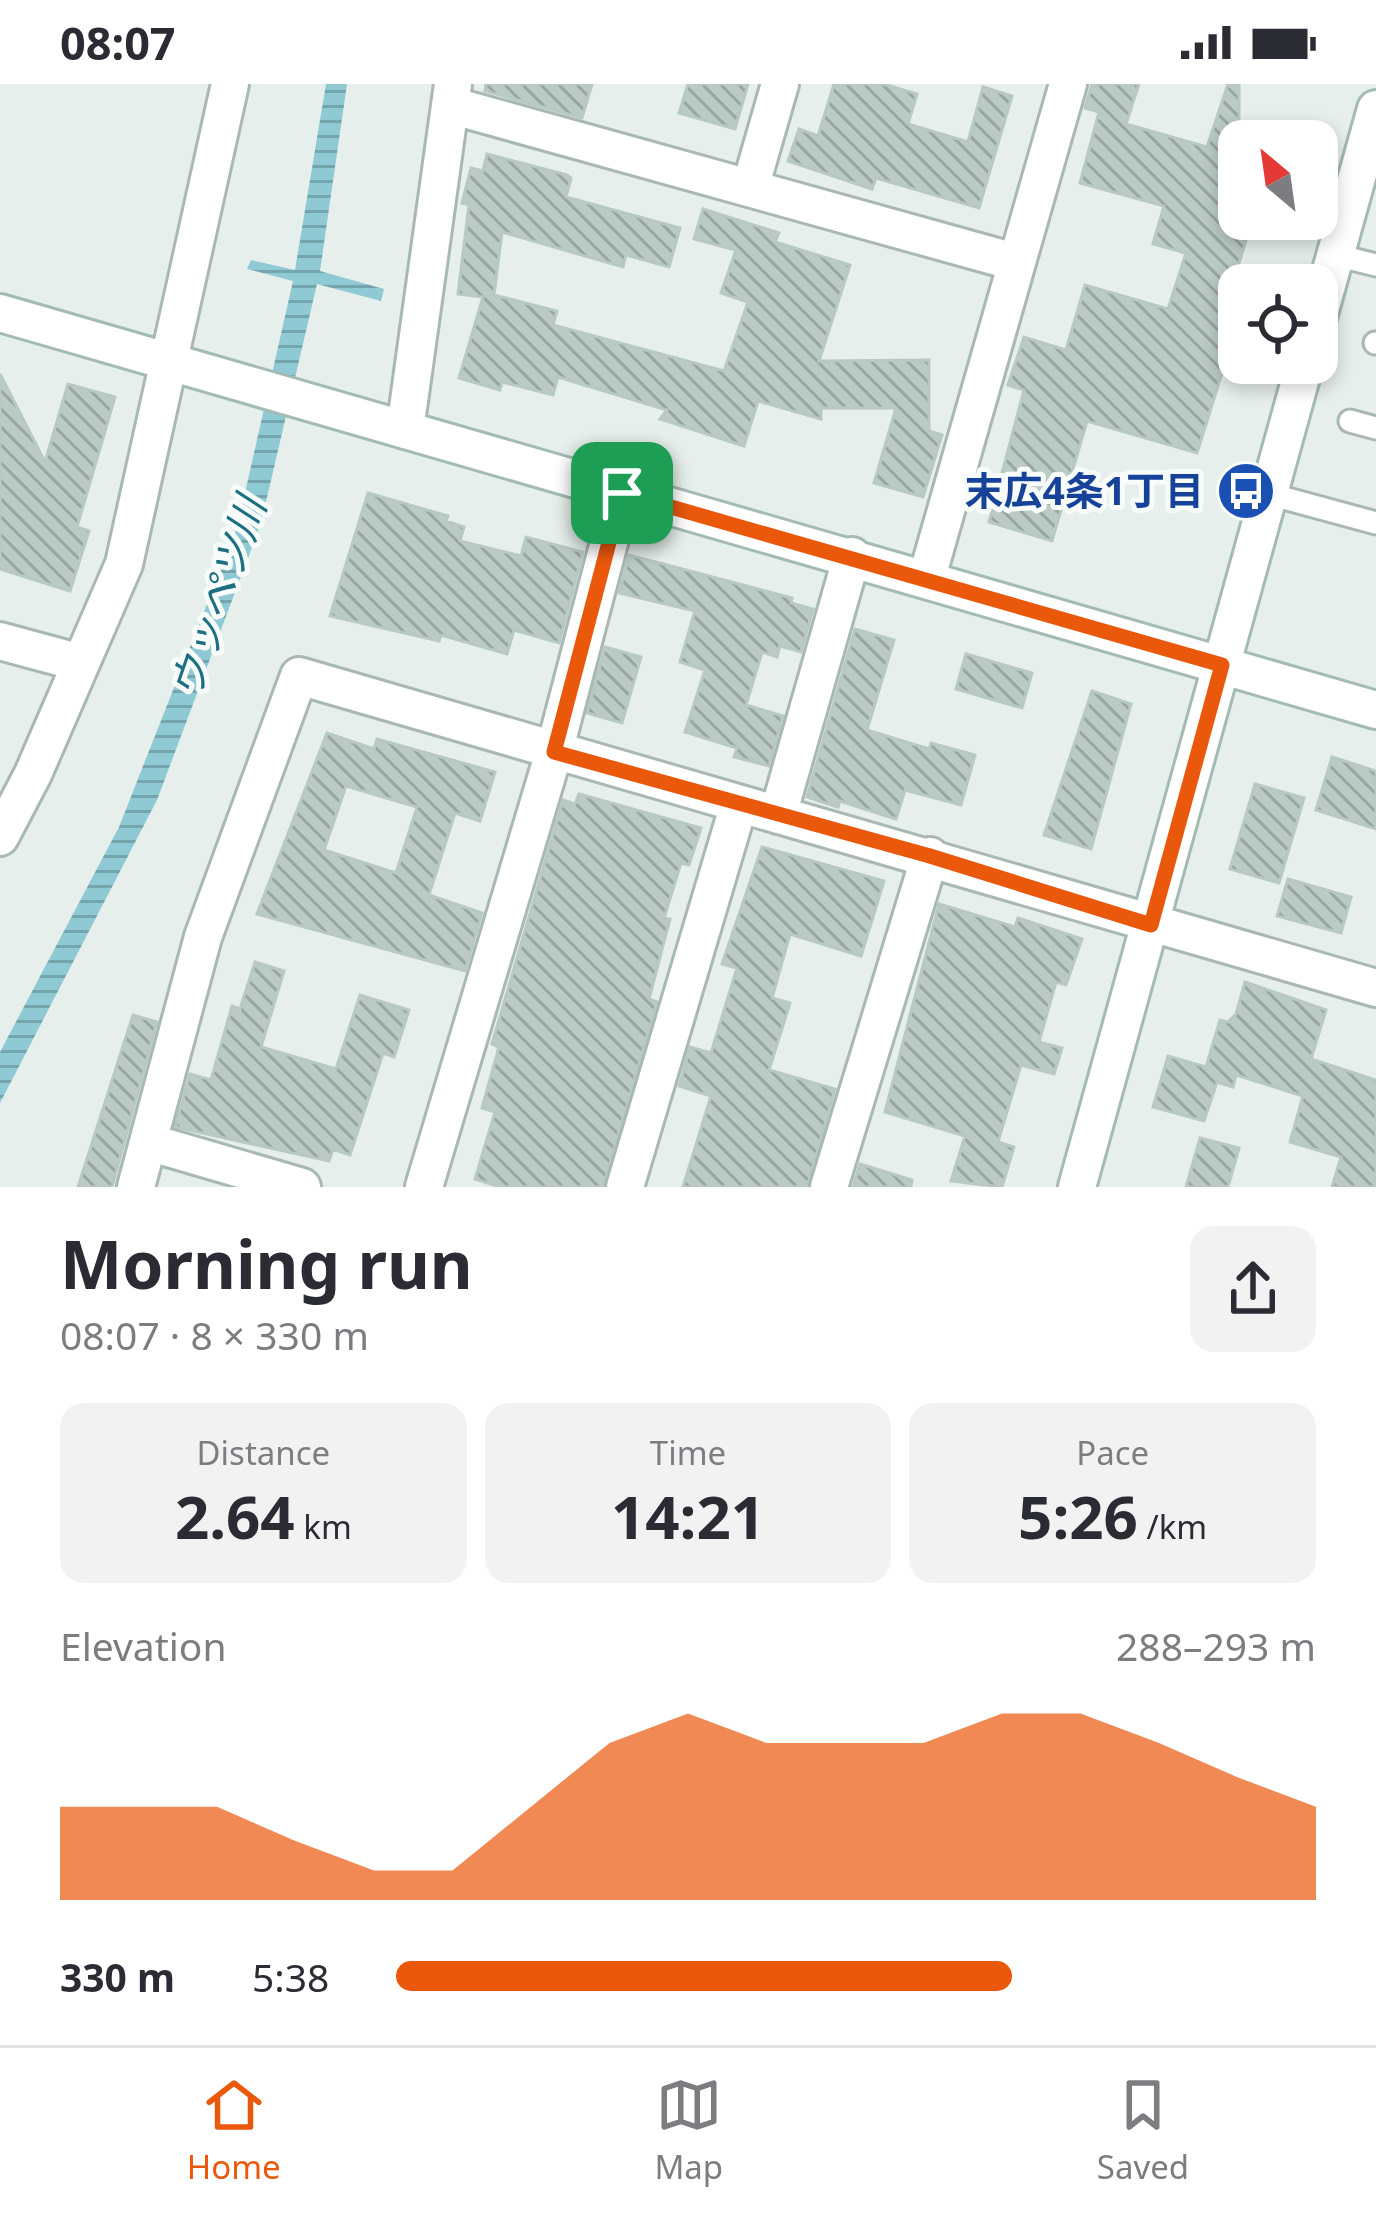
<!DOCTYPE html>
<meta charset="utf-8">
<style>
:root{--surface:#fff;--page:#f2f2f3;--text:#2b2b33;--muted:#7c7c81;--line:#e1e1e2;--accent:#ea580c}
body{margin:0;font-family:"Noto Sans","Noto Sans JP",sans-serif;background:var(--page);color:var(--text);height:100vh;display:flex;flex-direction:column;font-size:45px;white-space:nowrap}
*{box-sizing:border-box;margin:0}
p{font-size:39px;color:var(--muted)}
.icon{flex:none;width:66px;height:66px;fill:none;stroke:currentColor;stroke-width:2;stroke-linecap:round;stroke-linejoin:round}
.map{position:relative;height:1103px;overflow:hidden}
.details{display:flex;flex-direction:column;background:var(--surface);flex:1}
.details>*{flex:none}
.needle{width:78px;rotate:331deg}
.tools{position:absolute;left:1218px;top:36px;display:grid;gap:24px}
.tools a{display:grid;place-items:center;width:120px;height:120px;border-radius:24px;background:var(--surface);box-shadow:0 6px 18px #0003;font-size:60px}
.pin{position:absolute;display:grid;place-items:center;width:102px;height:102px;color:#fff;margin:-51px;border-radius:24px;box-shadow:0 6px 18px #0006}
.round{display:grid;place-items:center;flex:none;width:126px;height:126px;border-radius:24px;background:var(--page)}
.headline{display:flex;align-items:center;justify-content:space-between;height:204px;padding:0 60px}
h1{font-size:66px;font-weight:700;line-height:90px}
.figures{display:grid;grid-template-columns:repeat(3,1fr);gap:18px;height:204px;padding:12px 60px}
.figures div{display:grid;align-content:center;border-radius:24px;background:var(--page);text-align:center}
.figures b{font-size:60px;font-weight:700}
.figures small{font-size:33px;font-weight:400}
.figures p{font-size:33px}
.chart{height:336px;padding:24px 60px}
.chart p{display:flex;justify-content:space-between}
.chart svg{width:100%;height:216px;margin-top:12px;fill:var(--accent);opacity:.7}
ul{padding:0 60px;list-style:none;font-size:39px}
li{display:grid;grid-template-columns:192px 144px 1fr;align-items:center;height:90px}
li i{height:30px;border-radius:15px;background:var(--accent)}
.status{display:flex;justify-content:space-between;align-items:center;height:84px;padding:0 60px;background:var(--surface);direction:ltr}
.status svg{height:33px;fill:currentColor}
.dock{display:flex;justify-content:space-around;align-items:center;height:168px;border-top:3px solid var(--line);background:var(--surface);font-size:33px;color:var(--muted)}
.dock a{display:grid;justify-items:center;gap:6px}
.dock .active{color:var(--accent)}
.map>svg:first-child{display:block}
.water{fill:url(#water-rules)}
.building{fill:url(#building-back-hatch);stroke:#b8c9c2;stroke-width:3;fill-rule:evenodd}
.lines{fill:none;stroke-linecap:round;stroke-linejoin:round}
.lane-casing{stroke:#a8b8b2;stroke-width:27}
.street-casing{stroke:#a8b8b2;stroke-width:42}
.secondary-casing{stroke:#a4bbb3;stroke-width:42}
.lane{stroke:#fff;stroke-width:21}
.street{stroke:#fff;stroke-width:36}
.secondary{stroke:#fff;stroke-width:36}
.route-casing{stroke:#fff;stroke-width:24}
.route{stroke:#ea580c;stroke-width:15}
.labels{text-anchor:middle;stroke-width:10;stroke-linejoin:round;paint-order:stroke}
.transit-label{font-size:39px;font-weight:bold;fill:#164399;stroke:#f7fbf9;text-anchor:end}
.water-label{font-size:42px;font-style:italic;fill:#1c6f80;stroke:#f7fbf9}
</style>
<div class="status"><b>08:07</b><svg viewBox="0 0 49 12"><path d="M0 12V9h3v3zM5 12V6h3v6zM10 12V3h3v9zM15 12V0h3v12zM26 1h20v11H26zM47 4h2v5h-2z"/></svg></div>
<div class="map">
<svg width="1376" height="1103" viewBox="0 0 1376 1103">
<defs>
<pattern id="water-rules" width="6" height="5" patternUnits="userSpaceOnUse" patternTransform="scale(3)"><rect width="6" height="5" fill="#8ec9d4"/><path d="M0 2.5h6" fill="none" stroke="#74a5ad"/></pattern>
<pattern id="building-back-hatch" width="6" height="6" patternUnits="userSpaceOnUse" patternTransform="scale(3)"><rect width="6" height="6" fill="#bbcac4"/><path d="M-1 5l2 2M0 0l6 6M5-1l2 2" fill="none" stroke="#98a6a0"/></pattern>
</defs>
<rect width="100%" height="100%" fill="#e6efeb"/>
<!-- water -->
<path class="water" d="M326 0H347L320 187 384 205 381 217 317 200 261 439 157 716 0 1019V968L119 743 237 444 293 197 247 185 251 176 295 186Z"/>
<!-- building -->
<path class="building" d="M486 0H592L582 34 485 7Z
M688 0H748L735 45 679 29Z
M834 0H883L917 10 908 40 968 58 983 3 1012 12 979 124 876 94 872 105 788 77 799 45 818 52Z
M1092 0H1139L1126 40 1207 63 1228 0H1239V151L1247 153 1230 209 1239 212V256L1233 254 1197 369 1087 337 1052 457 989 438 1024 306 1008 301 1024 253 1066 266 1085 201 1168 225 1186 169 1153 160 1164 122 1080 99 1099 28 1085 24Z
M487 70 567 91 571 94 566 113 680 144 669 183 626 171 623 183 502 148 494 211 557 227 553 241 724 287 748 218 721 209 736 166 694 155 703 125 779 149 775 158 850 181 819 277 929 276V347L942 351 923 413 874 399 896 324H821V335L758 317 744 362 660 335 667 326 558 293 553 311 502 298 500 306 459 294 483 213 458 210 469 121 462 119 471 84 483 87Z
M0 290 45 378 68 300 115 313 77 443 89 447 70 507 0 485Z
M368 409 448 432 446 437 464 443 460 457 521 472 526 453 583 468 559 559 514 546 507 570 441 551 439 557 330 532Z
M629 471 792 514 791 519 813 525 801 568 780 562 777 573 762 568 746 621 783 632 769 682 734 673 737 664 685 648 705 586 680 578 695 527 619 509Z
M855 545 894 556 867 646 929 665 931 659 975 671 961 721 905 706 896 735 840 717 838 723 807 713Z
M605 563 641 573 622 639 587 629Z
M966 570 1032 589 1022 624 956 605Z
M1092 607 1131 620 1091 765 1044 751Z
M327 649 374 665 377 655 495 688 480 737 455 729 429 811 482 829 465 887 257 830ZM346 702 417 723 396 789 324 766Z
M1332 673 1376 687V745L1316 726Z
M1255 700 1304 714 1279 799 1230 785Z
M579 710 701 744 689 781 681 779 664 834 670 835 649 915 657 918 603 1103H500L475 1095 495 1028 482 1024 499 963 492 960 563 716 575 720Z
M762 763 884 797 861 872 790 850 772 914 790 919 769 986 835 1005 807 1103H683L711 1012 679 1002 690 963 711 969 737 884 722 880Z
M1288 795 1351 813 1341 849 1277 832Z
M939 820 1015 843 1018 834 1082 855 1066 901 1056 898 1039 958 1062 964 1054 990 1021 981 998 1058 1014 1063 1002 1103 951 1097 965 1052 885 1028Z
M255 878 284 887 261 963 336 985 360 911 409 926 394 973 383 969 350 1071 333 1065 329 1077 175 1043 190 990 211 996 232 922 240 925Z
M1245 898 1326 926 1311 975 1376 996V1103H1332L1341 1073 1290 1058 1303 1012 1236 991 1233 1003 1217 998 1204 1037 1153 1023 1168 972 1206 983 1220 936 1228 938 1236 930Z
M133 931 157 938 112 1103H78Z
M1200 1054 1239 1064 1228 1103H1186Z
M860 1080 912 1096 911 1103H853Z"/>
<g class="lines">
<!-- lane casing -->
<g class="lane-casing">
<path id="lane" d="M1335 171 1376 181
M1375 259H1376
M1350 337 1376 344
M1269 410 1376 439"/>
</g>
<!-- street casing -->
<g class="street-casing">
<path id="street" d="M450 21 1015 178
M750 104 780 0
M405 346 453 0
M927 493 1068 0
M0 557 81 579
M778 731 852 472
M0 753 33 690 124 480 230 0
M148 1058 302 1103
M136 1103 203 853 299 592 1376 904
M424 1103 554 668 622 409
M625 1103 739 720
M829 1103 930 772"/>
</g>
<!-- secondary casing -->
<g class="secondary-casing">
<path id="secondary" d="M0 229 1376 626
M1317 237 1376 25
M1077 1103 1305 279"/>
</g>
<!-- lane -->
<use href="#lane" class="lane"/>
<!-- street -->
<use href="#street" class="street"/>
<!-- secondary -->
<use href="#secondary" class="secondary"/>
</g>
<g class="lines">
<!-- route casing -->
<g class="route-casing">
<path id="route" d="M622 409 1222 581 1151 841 930 772 554 668Z"/>
</g>
<!-- route -->
<use href="#route" class="route"/>
</g>
<!-- icons -->
<defs>
<g id="bus-disc" transform="scale(3)"><circle r="9.5" fill="#1a4fb4" stroke="#f7fbf9"/><path d="M-5-6H5V4H4V6H2V4H-2V6H-4V4H-5ZM-3.5-4V0h7V-4ZM-3.5 1.2v1.5H-2V1.2ZM2 1.2v1.5H3.5V1.2Z" fill="#fff"/></g>
</defs>
<g fill-rule="evenodd">
<use href="#bus-disc" x="1246" y="407"/>
</g>
<g class="labels">
<!-- transit labels -->
<g class="transit-label">
<text x="1204" y="421">末広4条1丁目</text>
</g>
<!-- water labels -->
<g class="water-label">
<text transform="translate(218 514) rotate(-71)" y="15">ウッペツ川</text>
</g>
</g>
</svg>
<div class="tools">
<a><svg class="needle" viewBox="-14 -14 28 28"><path d="M0-13l5 13h-10z" fill="#e53935"/><path d="M0 13l5-13h-10z" fill="#7c7c81"/></svg></a>
<a><svg class="icon" aria-label="locate" viewBox="0 0 24 24"><circle cx="12" cy="12" r="6"/><path d="M12 2v4M12 18v4M2 12h4M18 12h4"/></svg></a>
</div>
<div class="pin" style="left:622px;top:409px;background:#1e9e55"><svg class="icon" aria-label="arrive" viewBox="0 0 24 24"><path d="M6 21V4h12l-3 4 3 4H6"/></svg></div>
</div>
<section class="details">
<div class="headline"><div><h1>Morning run</h1><p>08:07 · 8 × 330 m</p></div><a class="round"><svg class="icon" aria-label="share" viewBox="0 0 24 24"><path d="M12 15V3M7 8l5-5 5 5M5 13v7h14v-7"/></svg></a></div>
<div class="figures">
<div><p>Distance</p><b>2.64<small> km</small></b></div>
<div><p>Time</p><b>14:21</b></div>
<div><p>Pace</p><b>5:26<small> /km</small></b></div>
</div>
<div class="chart"><p><span>Elevation</span>288–293 m</p>
<svg viewBox="0 0 160 44" preserveAspectRatio="none"><path d="M0 44V25L10 25L20 25L30 32L40 38L50 38L60 25L70 12L80 6L90 12L100 12L110 12L120 6L130 6L140 12L150 19L160 25V44z"/></svg>
</div>
<ul>
<li><b>330 m</b>5:38<i style="width:67%"></i></li>
</ul>
</section>
<nav class="dock">
<a class="active"><svg class="icon" aria-label="home" viewBox="0 0 24 24"><path d="M3 11l9-7 9 7M6 9v11h12V9"/></svg>Home</a>
<a><svg class="icon" aria-label="map" viewBox="0 0 24 24"><path d="M3 6l6-2 6 2 6-2v14l-6 2-6-2-6 2zM9 4v14M15 6v14"/></svg>Map</a>
<a><svg class="icon" aria-label="saved" viewBox="0 0 24 24"><path d="M7 4h10v16l-5-4-5 4z"/></svg>Saved</a>
</nav>
